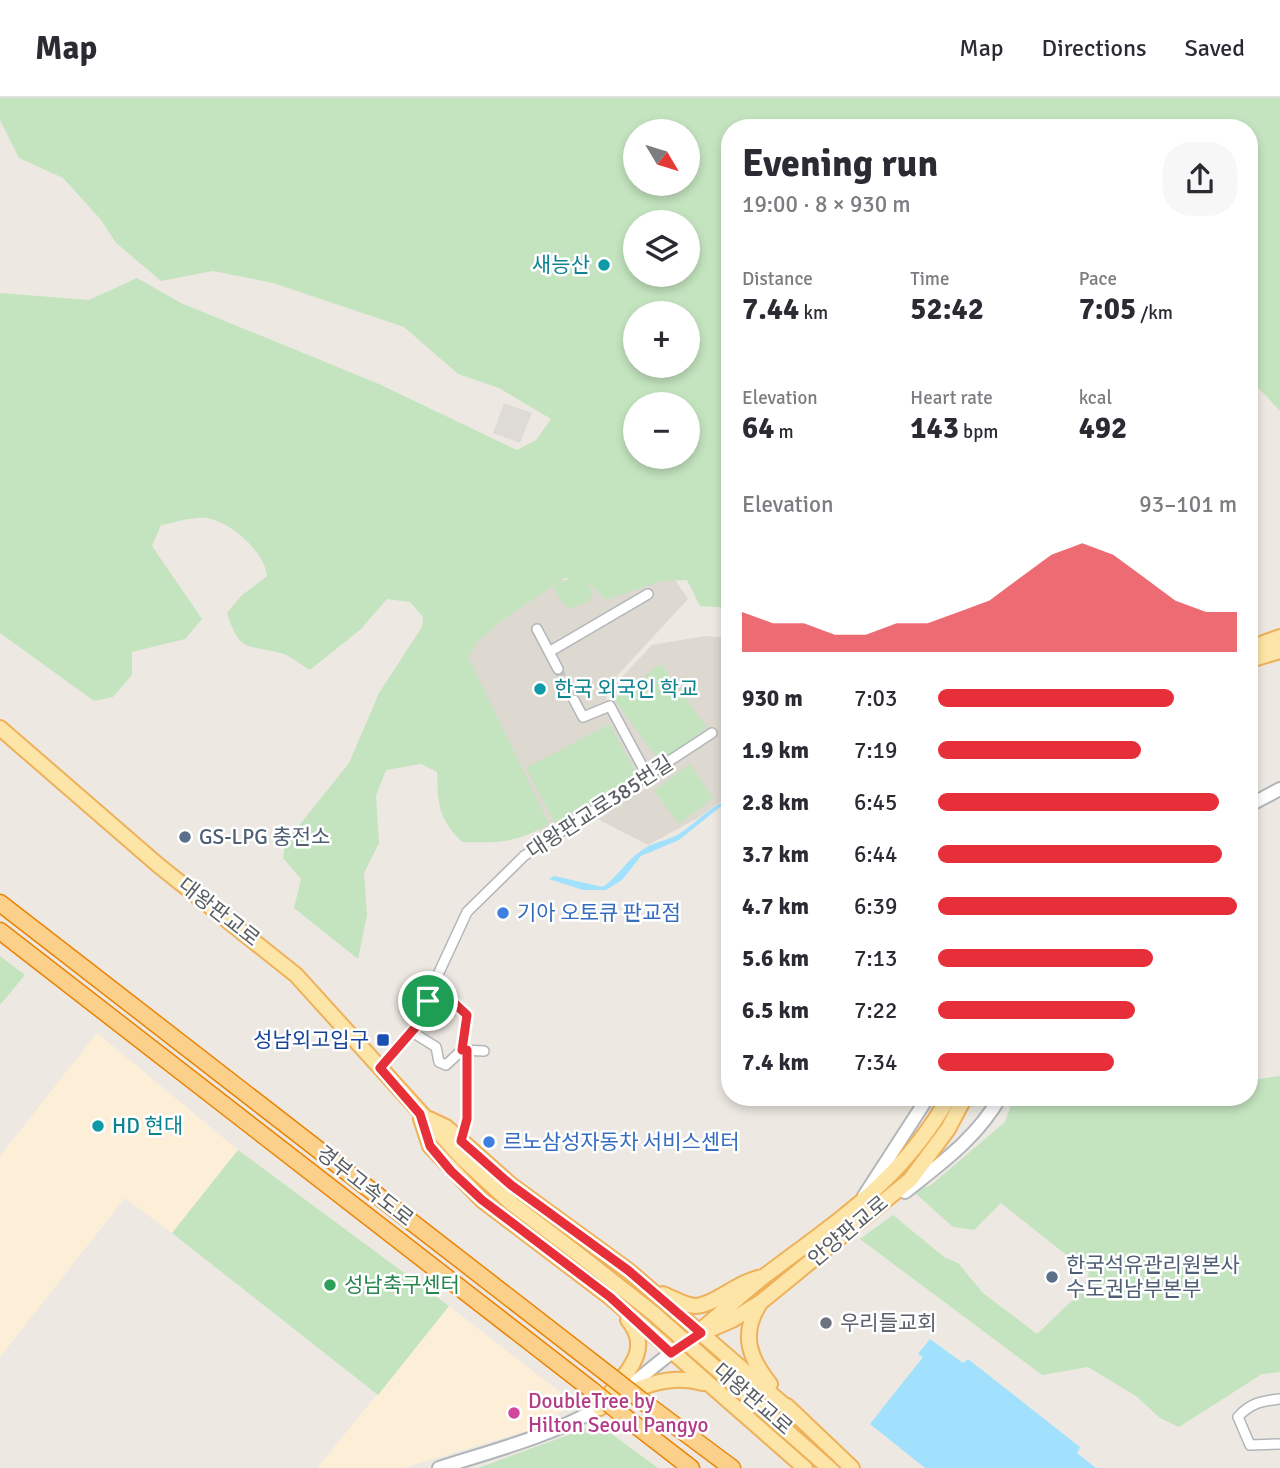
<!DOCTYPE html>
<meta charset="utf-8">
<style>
:root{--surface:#fff;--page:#f7f7f7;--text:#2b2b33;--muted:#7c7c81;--line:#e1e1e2;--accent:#e62f39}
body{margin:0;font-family:Signika,"Noto Sans KR",sans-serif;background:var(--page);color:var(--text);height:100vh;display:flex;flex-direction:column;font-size:26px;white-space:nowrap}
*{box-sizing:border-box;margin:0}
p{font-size:23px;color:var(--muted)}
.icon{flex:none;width:38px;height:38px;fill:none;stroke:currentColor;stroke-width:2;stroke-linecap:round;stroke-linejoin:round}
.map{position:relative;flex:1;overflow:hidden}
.side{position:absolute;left:721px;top:21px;width:537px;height:987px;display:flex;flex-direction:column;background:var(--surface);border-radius:28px;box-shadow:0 4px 10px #0003}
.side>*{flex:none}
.needle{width:46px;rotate:128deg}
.controls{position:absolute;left:623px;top:21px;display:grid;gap:14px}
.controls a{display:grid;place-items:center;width:77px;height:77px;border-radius:50%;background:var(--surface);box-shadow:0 4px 10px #0003;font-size:35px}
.pin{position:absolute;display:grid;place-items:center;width:60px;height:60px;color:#fff;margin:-30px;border:4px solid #fff;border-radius:50%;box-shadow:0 2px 7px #0007}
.round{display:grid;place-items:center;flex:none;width:74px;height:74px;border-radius:28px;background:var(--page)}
.headline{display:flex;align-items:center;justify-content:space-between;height:119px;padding:0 21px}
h1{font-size:38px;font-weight:800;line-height:52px}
.stats{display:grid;grid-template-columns:repeat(3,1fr);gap:10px;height:119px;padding:7px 21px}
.stats div{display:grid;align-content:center}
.stats b{font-size:30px;font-weight:800}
.stats small{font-size:19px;font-weight:400}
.stats p{font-size:19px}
.chart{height:196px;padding:14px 21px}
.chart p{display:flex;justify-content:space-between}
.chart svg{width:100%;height:126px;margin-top:7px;fill:var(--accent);opacity:.7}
ul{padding:0 21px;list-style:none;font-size:23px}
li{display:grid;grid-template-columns:112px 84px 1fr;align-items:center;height:52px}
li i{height:18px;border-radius:9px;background:var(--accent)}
header{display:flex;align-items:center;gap:42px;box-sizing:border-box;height:98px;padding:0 35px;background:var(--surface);border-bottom:2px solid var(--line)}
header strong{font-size:33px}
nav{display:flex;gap:38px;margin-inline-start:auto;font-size:24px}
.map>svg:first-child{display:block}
.commercial{fill:#fdefd7}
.industrial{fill:#dedbd6}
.education{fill:#ddd8d0}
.green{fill:#c4e4bf;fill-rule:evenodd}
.water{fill:#a2e1fd}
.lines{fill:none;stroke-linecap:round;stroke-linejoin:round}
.street-tunnel{stroke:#c8c6c2;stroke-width:9;stroke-dasharray:9 4.5;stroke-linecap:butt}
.street-casing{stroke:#b3b6b9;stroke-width:12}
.secondary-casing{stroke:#b1b6ba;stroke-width:16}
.primary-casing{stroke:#eeb15a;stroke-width:18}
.highway-casing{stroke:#ea8404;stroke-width:19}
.street{stroke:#fff;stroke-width:9}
.secondary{stroke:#fff;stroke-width:12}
.primary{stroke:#fde4a7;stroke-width:14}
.highway{stroke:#fbd08b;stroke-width:16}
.primary-bridge-casing{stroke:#eeb15a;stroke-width:18;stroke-linecap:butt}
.highway-bridge-casing{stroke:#ea8404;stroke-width:19;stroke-linecap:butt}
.primary-bridge{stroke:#fde4a7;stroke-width:14}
.highway-bridge{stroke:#fbd08b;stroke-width:16}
.route-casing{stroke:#fff;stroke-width:14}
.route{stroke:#e62f39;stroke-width:9}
.culture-dot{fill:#0f9aa8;stroke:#fff;stroke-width:2.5}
.service-dot{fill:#5c6f8a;stroke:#fff;stroke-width:2.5}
.shop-dot{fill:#3f7fe0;stroke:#fff;stroke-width:2.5}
.transit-dot{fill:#1a4fb4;stroke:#fff;stroke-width:2.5}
.leisure-dot{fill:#2e9e5b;stroke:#fff;stroke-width:2.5}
.worship-dot{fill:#6b7280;stroke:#fff;stroke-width:2.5}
.hotel-dot{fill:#d1479c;stroke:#fff;stroke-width:2.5}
.labels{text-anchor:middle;stroke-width:5;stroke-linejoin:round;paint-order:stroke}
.culture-label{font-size:21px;fill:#0d838f;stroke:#fff;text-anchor:start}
.street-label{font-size:21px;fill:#5a5f63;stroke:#fff}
.service-label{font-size:21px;fill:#4e5e75;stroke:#fff;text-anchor:start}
.shop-label{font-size:21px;fill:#366cbe;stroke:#fff;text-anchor:start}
.transit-label{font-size:21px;fill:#164399;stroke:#fff;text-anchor:end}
.leisure-label{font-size:21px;fill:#27864d;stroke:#fff;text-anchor:start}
.worship-label{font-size:21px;fill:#5b616d;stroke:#fff;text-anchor:start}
.hotel-label{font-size:21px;fill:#b23c85;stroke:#fff;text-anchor:start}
</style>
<header>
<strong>Map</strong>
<nav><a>Map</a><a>Directions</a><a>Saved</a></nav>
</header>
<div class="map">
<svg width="1280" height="1370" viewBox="0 0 1280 1370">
<rect width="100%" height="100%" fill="#ede9e2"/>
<!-- commercial -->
<path class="commercial" d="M97 935 238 1052 172 1135 125 1100 0 1259V1058Z
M449 1208 575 1306 527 1333 403 1370H317Z"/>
<!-- industrial -->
<path class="industrial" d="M504 305 532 315 520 345 493 335Z"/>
<!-- education -->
<path class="education" d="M671 476 688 501 603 593 644 679 545 743 444 547 562 482Z
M705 538 730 540V697L696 721 648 747 594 719 655 686 609 593 652 547Z"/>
<!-- green -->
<path class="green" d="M0 0H1280V313L1250 281V30H730V510L700 508 687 482 661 483 606 502 593 488 587 486 593 494 589 503 570 511 561 503 553 489 568 481 565 480 498 525 478 543 468 559 549 726C517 745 498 745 462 744 438 720 438 707 437 674L421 666 386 672 376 698 379 745 364 775 367 817 358 861 294 810 301 781 283 760 285 745 349 665 379 595 422 529 423 519 410 504 387 501 361 531 310 572C301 567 290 557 280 555 246 546 240 555 227 515L241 498 267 478C265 454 230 423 206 420 193 418 174 425 161 427L152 448 202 521 185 541 132 554V577L113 599 94 603 0 535V195L89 202 137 180 181 205 379 286 517 352 536 342 551 321 499 290 458 276 404 229 273 185 213 173 161 183 116 145 101 122 63 80 19 60 0 22ZM635 33H688V86H635ZM635 124H688V177H635ZM635 215H688V268H635ZM635 306H688V359H635Z
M661 566 707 630 660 664 614 601Z
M610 626 639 681 555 725 526 670Z
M690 666 713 700 679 726 654 693Z
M0 858 25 877 0 907Z
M1280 978V1274L1262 1276 1179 1329 1160 1320 1136 1298 1088 1269 1042 1277 860 1141 893 1117 944 1159 958 1165 983 1195 1037 1236 1082 1193 1089 1175 1001 1105 974 1132 953 1129 914 1094 931 1087 1005 1024 1014 999H1250V982Z
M238 1052 449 1208 378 1297 172 1135Z
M598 1326 658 1370H478Z"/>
<!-- water -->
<path class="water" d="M730 701 679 742 641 758 622 782 606 792H583L549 781 554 778 603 789C619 777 627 762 642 752 654 743 670 743 682 734 699 722 710 708 730 701Z
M930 1241 963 1265 968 1261 1080 1349 1077 1355 1096 1370H925L870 1326 923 1259 918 1256Z"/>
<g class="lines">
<!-- street-tunnel -->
<path class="street-tunnel" d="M558 571 574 602"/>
<!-- street casing -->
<g class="street-casing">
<path id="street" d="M537 531 558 571
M549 554 648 496
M574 602 583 619 610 608 648 679
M428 903 453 904 467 917 462 952
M412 934 436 949 439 964 446 967 462 952 484 953
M381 970 420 924 435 883 467 814 524 758 712 635
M461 1043 467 1021V952
M1280 1301C1262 1303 1250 1305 1238 1319L1250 1347 1280 1346"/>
</g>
<!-- secondary casing -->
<g class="secondary-casing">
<path id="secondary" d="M1250 707 1280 691
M905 1094C940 1066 977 1040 1000 999
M864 1098 928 999
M439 1370C492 1353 548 1339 597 1311 623 1296 647 1273 671 1255"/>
</g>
<!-- primary casing -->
<g class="primary-casing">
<path id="primary" d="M1250 550 1280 539
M1250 562 1280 553
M0 630 158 767 296 877 462 1060 511 1105 578 1156
M421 1021 430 1048 482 1102 610 1199 805 1370
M429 1021 446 1029 511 1087 629 1173 792 1314
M663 1196C673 1200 685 1208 696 1208 715 1207 738 1183 763 1179
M759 1207C740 1237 750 1261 770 1286
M709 1232 732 1222 761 1204 910 1082 948 1031 965 999
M671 1255C705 1232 733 1202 766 1177 840 1121 902 1082 949 999
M787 1308 852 1370
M601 1309C634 1292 665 1274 703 1285
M600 1310C617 1281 657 1256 628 1222"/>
</g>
<!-- highway casing -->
<g class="highway-casing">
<path id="highway" d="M0 805 609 1277
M0 833 593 1293
M641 1302 732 1370
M625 1319 691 1370"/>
</g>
<!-- street -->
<use href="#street" class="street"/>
<!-- secondary -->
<use href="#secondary" class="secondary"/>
<!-- primary -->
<use href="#primary" class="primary"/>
<!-- highway -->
<use href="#highway" class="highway"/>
<!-- primary-bridge casing -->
<g class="primary-bridge-casing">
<path id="primary-bridge" d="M578 1156 653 1215 829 1370"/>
</g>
<!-- highway-bridge casing -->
<g class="highway-bridge-casing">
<path id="highway-bridge" d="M609 1277 641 1302
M593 1293 625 1319"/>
</g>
<!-- primary-bridge -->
<use href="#primary-bridge" class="primary-bridge"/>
<!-- highway-bridge -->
<use href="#highway-bridge" class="highway-bridge"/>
</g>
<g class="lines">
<!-- route casing -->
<g class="route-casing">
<path id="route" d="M428 903 453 904 467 917 462 952H467V1021L461 1043 511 1087 629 1173 701 1235 671 1255 610 1199 482 1102 451 1073 430 1048 420 1016 380 970 420 924Z"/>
</g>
<!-- route -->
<use href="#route" class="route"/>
</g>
<!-- markers -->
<g class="culture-dot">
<circle cx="604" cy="167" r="7"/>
<circle cx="540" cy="591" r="7"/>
<circle cx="98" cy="1028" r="7"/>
</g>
<g class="service-dot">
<circle cx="185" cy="739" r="7"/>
<circle cx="1052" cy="1179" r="7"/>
</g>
<g class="shop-dot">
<circle cx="503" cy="815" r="7"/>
<circle cx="489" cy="1044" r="7"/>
</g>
<rect class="transit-dot" x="376" y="935" width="14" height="14" rx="3.5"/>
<circle class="leisure-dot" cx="330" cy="1187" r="7"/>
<circle class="worship-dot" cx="826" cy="1225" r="7"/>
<circle class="hotel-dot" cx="514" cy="1315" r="7"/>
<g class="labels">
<!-- culture labels -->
<g class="culture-label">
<text x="590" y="174" text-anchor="end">새능산</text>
<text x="554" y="598">한국 외국인 학교</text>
<text x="112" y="1035">HD 현대</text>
</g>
<!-- street labels -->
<g class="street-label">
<text transform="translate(600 709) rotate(-33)" y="7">대왕판교로385번길</text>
<text transform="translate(219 814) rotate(38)" y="7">대왕판교로</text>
<text transform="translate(365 1088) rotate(38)" y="7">경부고속도로</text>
<text transform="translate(848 1133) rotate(-40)" y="7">안양판교로</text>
<text transform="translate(753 1301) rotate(41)" y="7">대왕판교로</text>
</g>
<!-- service labels -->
<g class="service-label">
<text x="199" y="746">GS-LPG 충전소</text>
<text x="1066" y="1174">한국석유관리원본사<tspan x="1066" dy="24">수도권남부본부</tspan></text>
</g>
<!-- shop labels -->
<g class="shop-label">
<text x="517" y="822">기아 오토큐 판교점</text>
<text x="503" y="1051">르노삼성자동차 서비스센터</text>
</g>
<!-- transit labels -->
<g class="transit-label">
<text x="369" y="949">성남외고입구</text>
</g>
<!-- leisure labels -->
<g class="leisure-label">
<text x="344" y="1194">성남축구센터</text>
</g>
<!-- worship labels -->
<g class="worship-label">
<text x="840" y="1232">우리들교회</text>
</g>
<!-- hotel labels -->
<g class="hotel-label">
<text x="528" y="1310">DoubleTree by<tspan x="528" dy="24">Hilton Seoul Pangyo</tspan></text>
</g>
</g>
</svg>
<div class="controls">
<a><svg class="needle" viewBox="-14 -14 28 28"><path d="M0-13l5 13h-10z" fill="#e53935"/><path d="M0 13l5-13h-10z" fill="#7c7c81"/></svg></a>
<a><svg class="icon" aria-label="layers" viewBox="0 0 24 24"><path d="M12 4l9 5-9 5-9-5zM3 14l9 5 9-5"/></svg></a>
<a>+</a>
<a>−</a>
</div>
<div class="pin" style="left:428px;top:903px;background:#1e9e55"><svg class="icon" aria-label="arrive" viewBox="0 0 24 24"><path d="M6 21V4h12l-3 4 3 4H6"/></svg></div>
<section class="side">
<div class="headline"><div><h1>Evening run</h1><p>19:00 · 8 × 930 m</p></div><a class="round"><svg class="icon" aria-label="share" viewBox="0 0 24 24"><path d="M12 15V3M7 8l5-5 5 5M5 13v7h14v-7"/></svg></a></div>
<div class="stats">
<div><p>Distance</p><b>7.44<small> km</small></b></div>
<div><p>Time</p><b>52:42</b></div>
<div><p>Pace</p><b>7:05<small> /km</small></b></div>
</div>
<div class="stats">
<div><p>Elevation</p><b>64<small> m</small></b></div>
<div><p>Heart rate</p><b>143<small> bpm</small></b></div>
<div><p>kcal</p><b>492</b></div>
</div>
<div class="chart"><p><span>Elevation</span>93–101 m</p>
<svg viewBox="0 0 160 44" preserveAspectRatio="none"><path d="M0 44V30L10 34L20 34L30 38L40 38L50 34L60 34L70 30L80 26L90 18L100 10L110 6L120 10L130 18L140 26L150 30L160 30V44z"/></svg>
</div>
<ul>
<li><b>930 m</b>7:03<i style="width:79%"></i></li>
<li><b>1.9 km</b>7:19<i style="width:68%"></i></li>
<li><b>2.8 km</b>6:45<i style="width:94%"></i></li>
<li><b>3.7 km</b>6:44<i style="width:95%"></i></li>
<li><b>4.7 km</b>6:39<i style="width:100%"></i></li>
<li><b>5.6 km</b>7:13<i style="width:72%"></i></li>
<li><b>6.5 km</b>7:22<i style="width:66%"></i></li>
<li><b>7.4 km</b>7:34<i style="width:59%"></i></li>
</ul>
</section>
</div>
